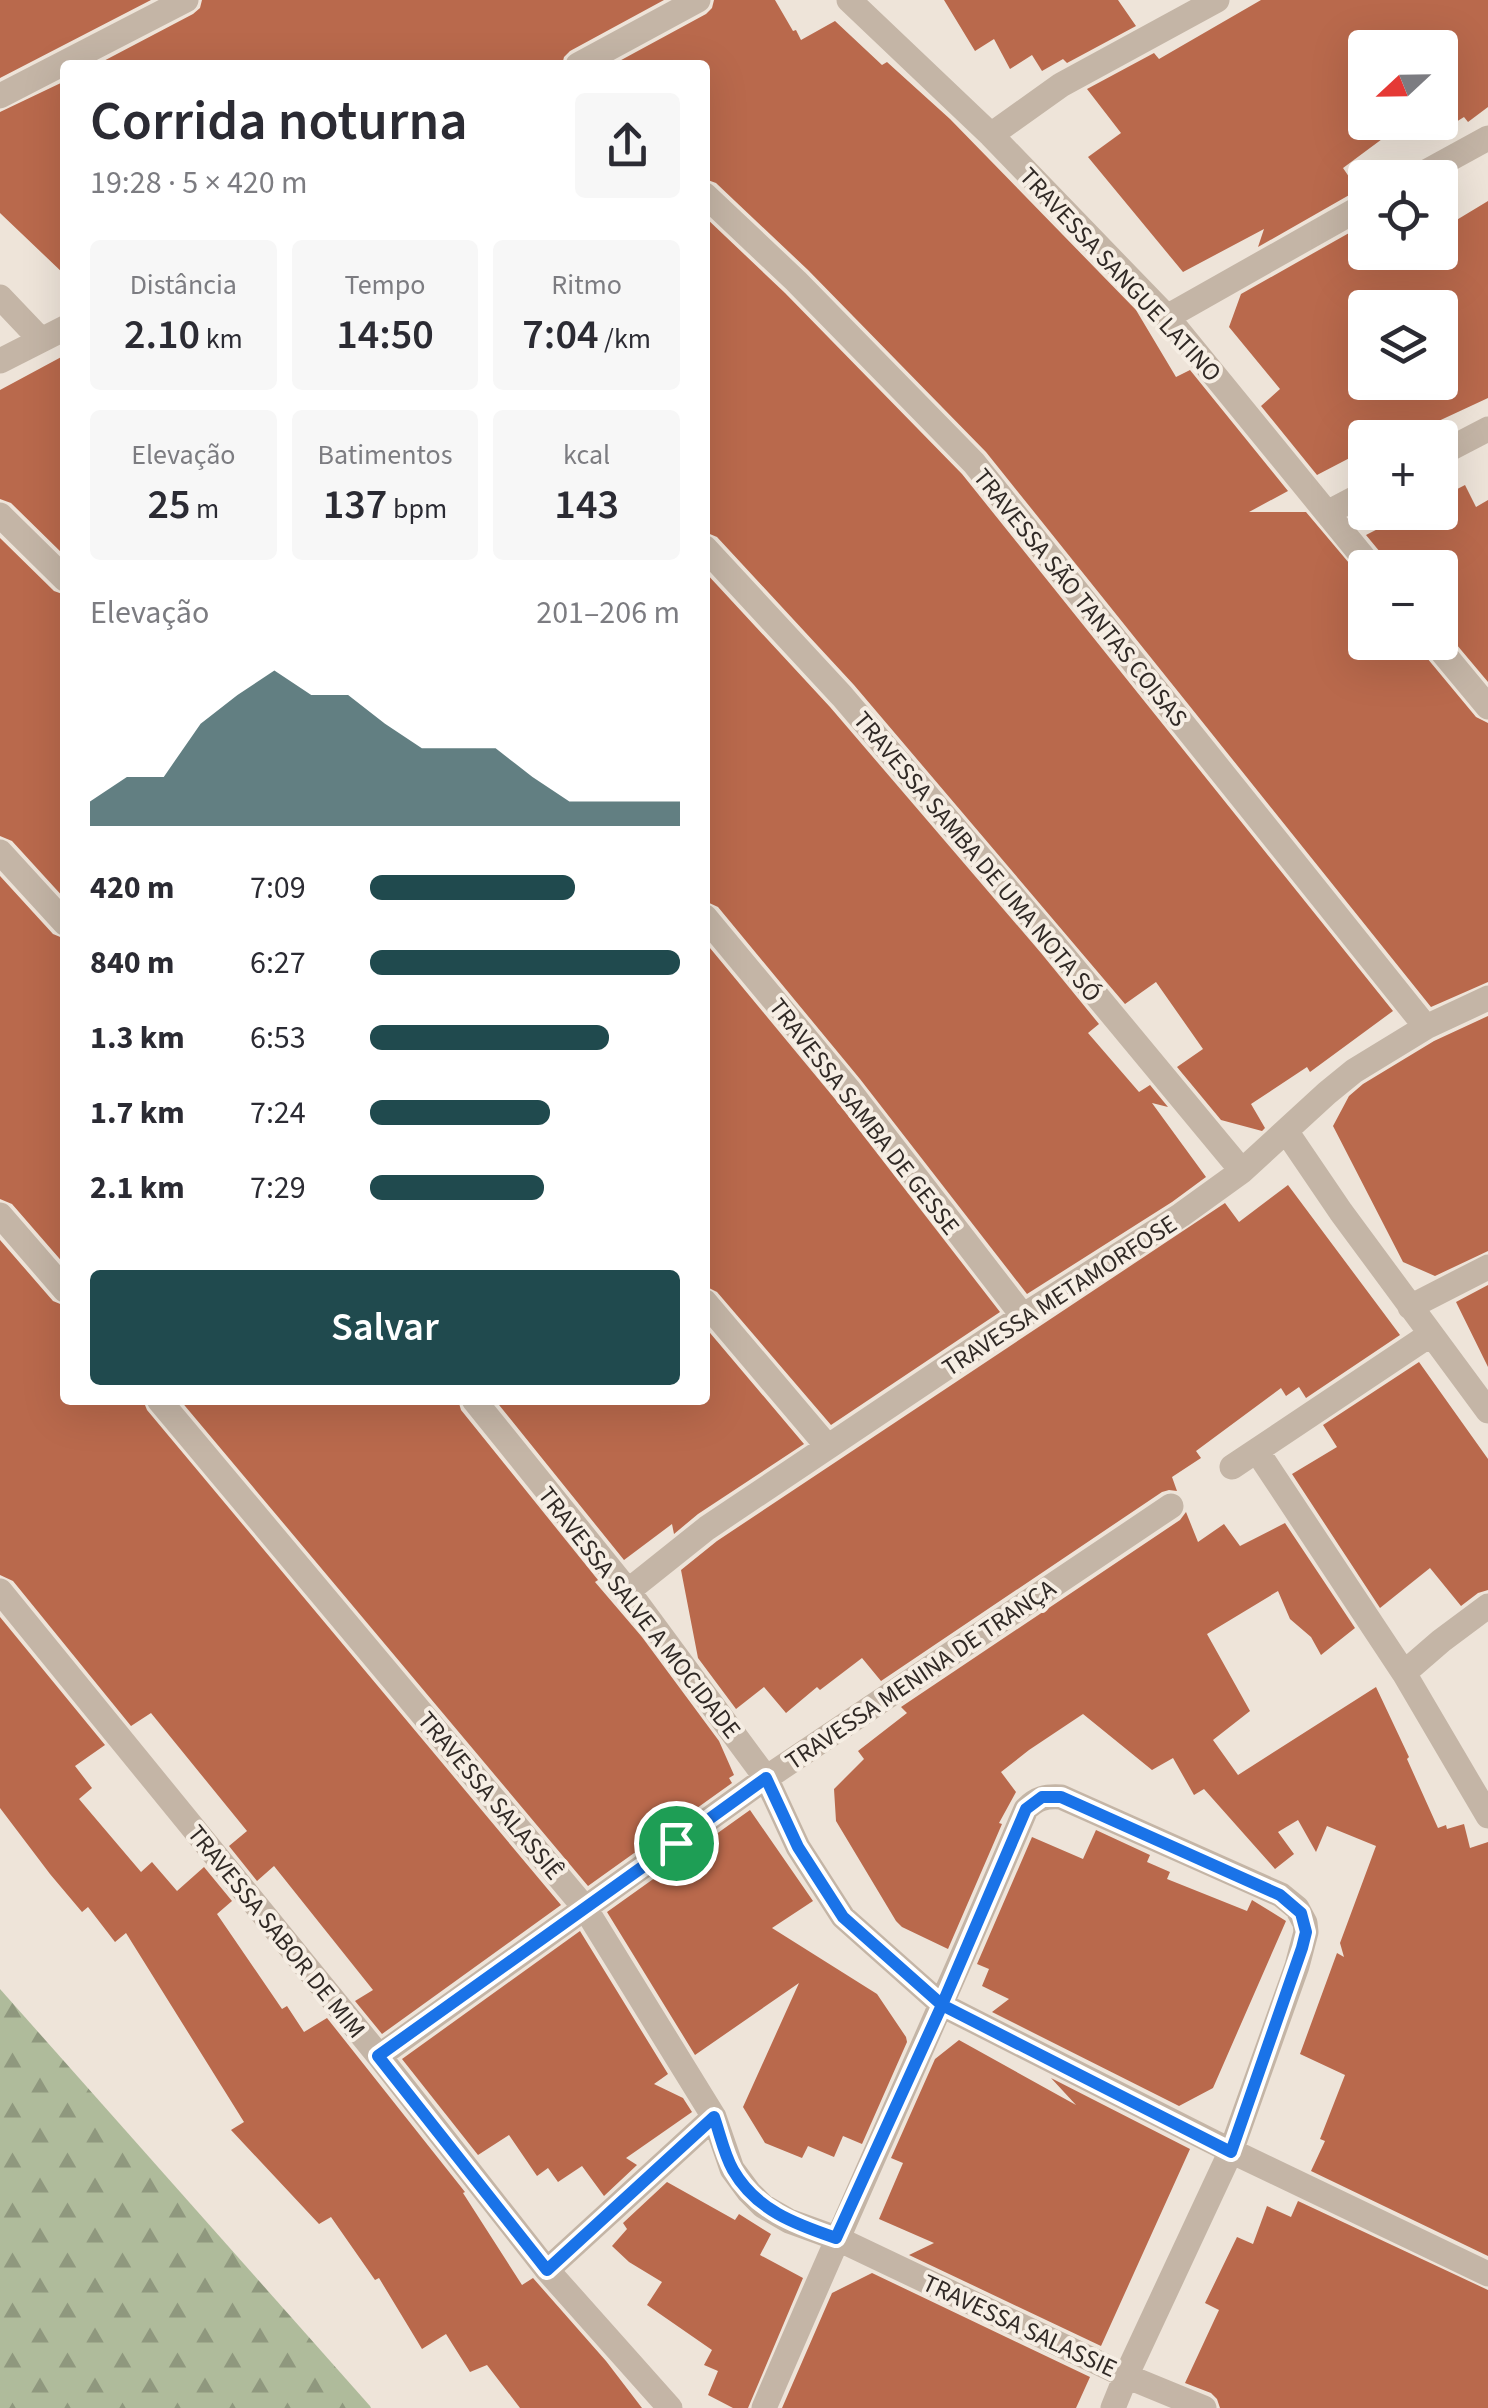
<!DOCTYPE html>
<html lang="pt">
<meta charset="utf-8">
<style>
:root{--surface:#fff;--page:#f7f7f7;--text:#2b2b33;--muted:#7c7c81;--accent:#204a4e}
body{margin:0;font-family:"Source Sans 3",sans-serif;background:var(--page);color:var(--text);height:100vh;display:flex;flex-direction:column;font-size:38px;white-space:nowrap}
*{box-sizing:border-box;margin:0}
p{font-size:32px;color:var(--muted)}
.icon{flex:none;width:55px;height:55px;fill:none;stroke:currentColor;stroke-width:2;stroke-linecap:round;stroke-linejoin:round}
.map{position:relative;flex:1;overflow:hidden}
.side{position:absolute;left:60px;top:60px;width:650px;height:1345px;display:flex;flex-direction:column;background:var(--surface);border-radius:10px;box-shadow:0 10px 40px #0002}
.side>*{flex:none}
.needle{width:65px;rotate:248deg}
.fabs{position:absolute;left:1348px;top:30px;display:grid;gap:20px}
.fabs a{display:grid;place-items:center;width:110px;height:110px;border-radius:10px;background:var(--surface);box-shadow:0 10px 40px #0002;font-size:50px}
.pin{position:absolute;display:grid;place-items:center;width:85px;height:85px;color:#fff;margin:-42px;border:5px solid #fff;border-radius:50%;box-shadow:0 2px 10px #0007}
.round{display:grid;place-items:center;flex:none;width:105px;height:105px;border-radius:10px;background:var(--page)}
.head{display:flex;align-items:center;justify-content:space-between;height:170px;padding:0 30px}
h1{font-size:55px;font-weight:600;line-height:75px}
.figures{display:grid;grid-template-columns:repeat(3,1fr);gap:15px;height:170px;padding:10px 30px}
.figures div{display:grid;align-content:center;border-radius:10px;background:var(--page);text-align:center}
.figures b{font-size:42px;font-weight:600}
.figures small{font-size:28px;font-weight:400}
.figures p{font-size:28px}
.chart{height:280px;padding:20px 30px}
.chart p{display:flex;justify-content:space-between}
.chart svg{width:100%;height:180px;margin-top:10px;fill:var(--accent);opacity:.7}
.primary-button{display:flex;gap:20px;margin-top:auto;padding:20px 30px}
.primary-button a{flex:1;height:115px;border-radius:10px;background:var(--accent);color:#fff;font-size:40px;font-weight:600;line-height:115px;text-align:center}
ul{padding:0 30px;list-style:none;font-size:32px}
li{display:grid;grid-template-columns:160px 120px 1fr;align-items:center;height:75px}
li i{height:25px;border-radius:12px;background:var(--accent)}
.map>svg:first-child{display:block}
.forest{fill:url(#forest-firs)}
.building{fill:#b9694c;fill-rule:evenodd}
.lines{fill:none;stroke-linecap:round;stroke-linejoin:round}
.minor{stroke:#c4b5a6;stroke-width:25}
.route-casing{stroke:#fff;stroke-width:20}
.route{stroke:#1a73e8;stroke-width:12}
.labels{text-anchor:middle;stroke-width:8;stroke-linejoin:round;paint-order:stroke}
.street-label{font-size:25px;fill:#312a26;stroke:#f6eee4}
</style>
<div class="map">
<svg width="1488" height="2408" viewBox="0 0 1488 2408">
<defs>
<pattern id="forest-firs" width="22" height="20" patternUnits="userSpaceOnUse" patternTransform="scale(2.5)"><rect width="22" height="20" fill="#afbb9b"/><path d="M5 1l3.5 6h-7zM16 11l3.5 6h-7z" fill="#8f987e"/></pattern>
</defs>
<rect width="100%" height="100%" fill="#eee4d9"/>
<!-- forest -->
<path class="forest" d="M0 1989 370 2406 371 2408H0Z"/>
<!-- building -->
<path class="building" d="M0 0H151L0 78Z
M202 0H664L570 51 564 57 562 65H96L193 14 200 8Z
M714 0H775L793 31 796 30 801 40 835 21 882 65 887 62 950 119 1136 310 1176 377 1190 370 1288 491 1249 512H1306L1365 582V642H1418L1422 652 1476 717 1488 723V982L1431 1007 986 452 808 270 716 183 705 179V65H612L706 14 712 8Z
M944 0H1118L1136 26 1067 63 1063 59 1042 71 1032 55 1010 69 994 39 975 51Z
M1261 0H1488V107L1468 122 1464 117 1440 132V48H1365V122H1405L1343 168 1358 190 1258 247 1264 229 1183 272 1088 157 1121 133 1087 89 1154 53 1159 59Z
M65 81V275L0 213V112Z
M1488 201V398L1402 438H1365V450L1317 475 1261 406 1280 389 1229 327 1241 294 1365 224V252H1440V230ZM1365 308H1440V382H1365Z
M705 217 785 293 962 474 1393 1011 1310 1072 1307 1067 1251 1104 1265 1128 1262 1131 1221 1120 1177 1067 1203 1049 1156 982 1125 1004 854 685 717 537 705 532Z
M65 355V556L11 503 0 499V390Z
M1465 485 1476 507 1488 500V682L1446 632 1440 627V568H1388L1385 558 1366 535 1411 512H1440V498Z
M0 538 54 591 65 595V899L12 841 0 836Z
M705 572 830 707 1041 953 1099 1024 1088 1033 1139 1092 1150 1085 1168 1107 1152 1103 1206 1177 1172 1202 1027 1294 860 1079 718 907 705 901Z
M0 876 53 934 65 939V1265L12 1204 0 1199Z
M705 942 835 1099 1000 1312 831 1425 717 1292 705 1286Z
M1488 1016V1251L1435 1276 1403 1262 1333 1126 1349 1096 1363 1084 1434 1041Z
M1288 1185 1400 1335 1306 1398 1299 1387 1286 1396 1281 1388 1196 1451 1201 1458 1172 1477 1177 1491 1169 1490 1162 1492 881 1681 862 1658 820 1690 817 1687 786 1713 764 1687 736 1709 698 1658 681 1570 717 1541 1225 1203 1239 1222Z
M0 1240 53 1301 65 1306V1400H143L147 1410 561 1905 382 2034 355 2001 373 1990 274 1866 257 1881 229 1846 247 1831 151 1713 131 1726 13 1581 0 1575Z
M1488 1285V1367L1456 1302Z
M705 1327 804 1444 698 1514 674 1534 672 1524 624 1560 495 1400H705Z
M1419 1362 1488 1459V1590L1478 1593 1461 1606 1430 1568 1380 1608 1292 1474 1337 1447 1323 1425Z
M180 1400H458L461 1410 598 1580 595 1582 642 1637 719 1741 734 1775 729 1778 732 1783 588 1886Z
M1186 1512 1198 1542 1224 1524 1240 1546 1285 1523 1355 1628 1321 1655 1311 1637 1290 1619 1278 1591 1207 1634 1250 1711 1213 1740 1238 1775 1376 1687 1409 1757 1407 1759 1438 1828 1446 1825 1447 1829 1464 1824 1470 1848 1488 1842V2256L1311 2171 1325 2141 1320 2139 1345 2075 1300 2054 1337 1953 1344 1957 1340 1943 1376 1846 1327 1826 1316 1852 1298 1820 1278 1832 1294 1854 1275 1869 1204 1789 1194 1795 1173 1758 1152 1770 1083 1714 1029 1750 1001 1772 1016 1792 999 1823 1002 1824 948 1949 902 1927 896 1921 836 1821 834 1789 864 1759 858 1751 907 1713 901 1707 1180 1520Z
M0 1617 105 1745 75 1766 92 1788 79 1799 141 1872 152 1862 177 1891 204 1867 232 1901 217 1914 282 2009 287 2006 304 2032 327 2018 465 2192 463 2193 522 2285 533 2278 606 2361 642 2408H520L487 2365 470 2372 446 2334 422 2349 379 2278 375 2280 331 2217 319 2224 231 2130 244 2122 126 1933 115 1942 88 1907 82 1912 50 1874 0 1808Z
M750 1810 813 1901 772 1928 877 1994 906 2037 907 2042 862 2144 843 2136 834 2157 808 2146 802 2158 765 2143 743 2107 799 1983 695 2055 607 1912Z
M1096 1830 1150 1855 1147 1862 1170 1872 1167 1879 1247 1911 1252 1900 1286 1921 1213 2088 1179 2106 992 2012 1009 1999 982 1986 989 1969 977 1964 1032 1837 1083 1859Z
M580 1931 668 2074 654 2084 683 2098 692 2112 626 2158 637 2165 604 2196 582 2166 558 2182 548 2168 537 2176 509 2135 478 2155 402 2059Z
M959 2040 1076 2105 1051 2078 1190 2149 1101 2346 909 2255 934 2243 879 2219 903 2163 891 2158 935 2059Z
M667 2182 735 2220 739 2214 771 2234 760 2255 803 2278 748 2408H733L708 2395 718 2371 704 2365 712 2350 647 2305 662 2282 629 2262 612 2246 627 2229 623 2223Z
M1298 2201 1488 2290V2408H1220L1217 2399 1211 2393 1185 2383 1219 2310 1205 2303 1237 2237 1253 2244 1267 2206 1291 2217Z
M872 2273 1090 2377 1076 2408H782L832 2293Z"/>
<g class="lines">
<!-- minor -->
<path class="minor" d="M849 0 991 135 1167 317 1372 568
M578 65 698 0
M0 96 186 0
M991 135 1061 85 1217 0
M1415 178 1488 138
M705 195 796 281 974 463 1426 1027
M0 297 41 340
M1167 317 1365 205
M0 361 65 328
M1440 454 1488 429
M1327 513 1365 493
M0 515 65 579
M705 548 842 696 1053 943 1242 1171
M1434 642 1488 707
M0 852 65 923
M705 917 848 1089 1023 1316
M1286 1131 1341 1212 1488 1411
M0 1215 65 1290
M705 1302 828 1447
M1410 1307 1488 1267
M159 1400 585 1908 714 2117 732 2169 749 2192 763 2206 789 2221 836 2238 1126 2376 1204 2408
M474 1400 628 1591 766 1778 798 1847 843 1917 942 2005 1231 2151 1488 2274
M1257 1451 1404 1673 1488 1816
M1232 1467 1431 1334
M0 1591 379 2056 547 2270 670 2408
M628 1591 707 1528 1023 1316 1181 1215 1242 1171 1327 1093 1354 1071 1426 1027 1488 998
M1404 1673 1441 1641 1488 1606
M379 2056 766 1778 1171 1506
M547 2270 714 2117
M764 2408C850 2207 941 2009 1026 1809 1037 1798 1046 1796 1061 1797L1281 1895 1297 1908 1305 1923 1306 1932 1297 1966 1231 2151 1126 2376 1113 2408"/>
</g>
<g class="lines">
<!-- route casing -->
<g class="route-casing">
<path id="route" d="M676 1843 378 2056 547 2270 714 2117C720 2134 724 2154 733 2170 756 2210 795 2224 836 2238L942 2005 1231 2152 1302 1948 1306 1932 1301 1913 1280 1895 1061 1797H1042L1026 1809 942 2005 843 1917 798 1847 766 1778 676 1843"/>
</g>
<!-- route -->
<use href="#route" class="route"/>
</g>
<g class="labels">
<!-- street labels -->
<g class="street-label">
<text transform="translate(1121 274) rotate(47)" y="9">TRAVESSA SANGUE LATINO</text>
<text transform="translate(1081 597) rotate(51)" y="9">TRAVESSA SÃO TANTAS COISAS</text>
<text transform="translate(978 856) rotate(50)" y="9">TRAVESSA SAMBA DE UMA NOTA SÓ</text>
<text transform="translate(865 1116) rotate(52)" y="9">TRAVESSA SAMBA DE GESSE</text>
<text transform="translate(1059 1295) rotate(-33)" y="9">TRAVESSA METAMORFOSE</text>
<text transform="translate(640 1612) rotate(52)" y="9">TRAVESSA SALVE A MOCIDADE</text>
<text transform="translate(920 1674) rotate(-34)" y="9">TRAVESSA MENINA DE TRANÇA</text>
<text transform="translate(491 1795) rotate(50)" y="9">TRAVESSA SALASSIÊ</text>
<text transform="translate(277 1931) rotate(51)" y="9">TRAVESSA SABOR DE MIM</text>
<text transform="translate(1020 2325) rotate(25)" y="9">TRAVESSA SALASSIE</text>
</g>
</g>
</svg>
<div class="fabs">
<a><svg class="needle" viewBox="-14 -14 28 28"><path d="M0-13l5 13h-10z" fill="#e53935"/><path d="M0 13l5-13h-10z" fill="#7c7c81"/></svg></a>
<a><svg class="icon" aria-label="locate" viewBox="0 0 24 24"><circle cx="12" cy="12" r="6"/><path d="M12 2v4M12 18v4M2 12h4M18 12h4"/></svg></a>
<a><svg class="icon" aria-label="layers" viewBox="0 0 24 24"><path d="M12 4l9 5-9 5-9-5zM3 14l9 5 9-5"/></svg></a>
<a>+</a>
<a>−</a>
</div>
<div class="pin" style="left:676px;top:1843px;background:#1e9e55"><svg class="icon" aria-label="arrive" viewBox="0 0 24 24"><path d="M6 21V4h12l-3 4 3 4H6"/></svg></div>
<section class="side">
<div class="head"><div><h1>Corrida noturna</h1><p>19:28 · 5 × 420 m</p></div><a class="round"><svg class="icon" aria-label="share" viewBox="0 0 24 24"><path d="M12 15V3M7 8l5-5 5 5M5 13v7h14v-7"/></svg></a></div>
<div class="figures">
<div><p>Distância</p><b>2.10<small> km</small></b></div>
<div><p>Tempo</p><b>14:50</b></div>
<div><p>Ritmo</p><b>7:04<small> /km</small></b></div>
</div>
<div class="figures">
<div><p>Elevação</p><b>25<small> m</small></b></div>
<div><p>Batimentos</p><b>137<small> bpm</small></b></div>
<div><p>kcal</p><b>143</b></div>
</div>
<div class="chart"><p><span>Elevação</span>201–206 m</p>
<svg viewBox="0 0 160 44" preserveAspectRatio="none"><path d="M0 44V38L10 32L20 32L30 19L40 12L50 6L60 12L70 12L80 19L90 25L100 25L110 25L120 32L130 38L140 38L150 38L160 38V44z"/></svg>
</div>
<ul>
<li><b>420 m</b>7:09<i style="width:66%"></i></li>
<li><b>840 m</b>6:27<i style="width:100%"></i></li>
<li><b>1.3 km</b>6:53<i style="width:77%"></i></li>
<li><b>1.7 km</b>7:24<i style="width:58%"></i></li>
<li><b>2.1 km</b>7:29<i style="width:56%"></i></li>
</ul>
<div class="primary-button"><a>Salvar</a></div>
</section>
</div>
